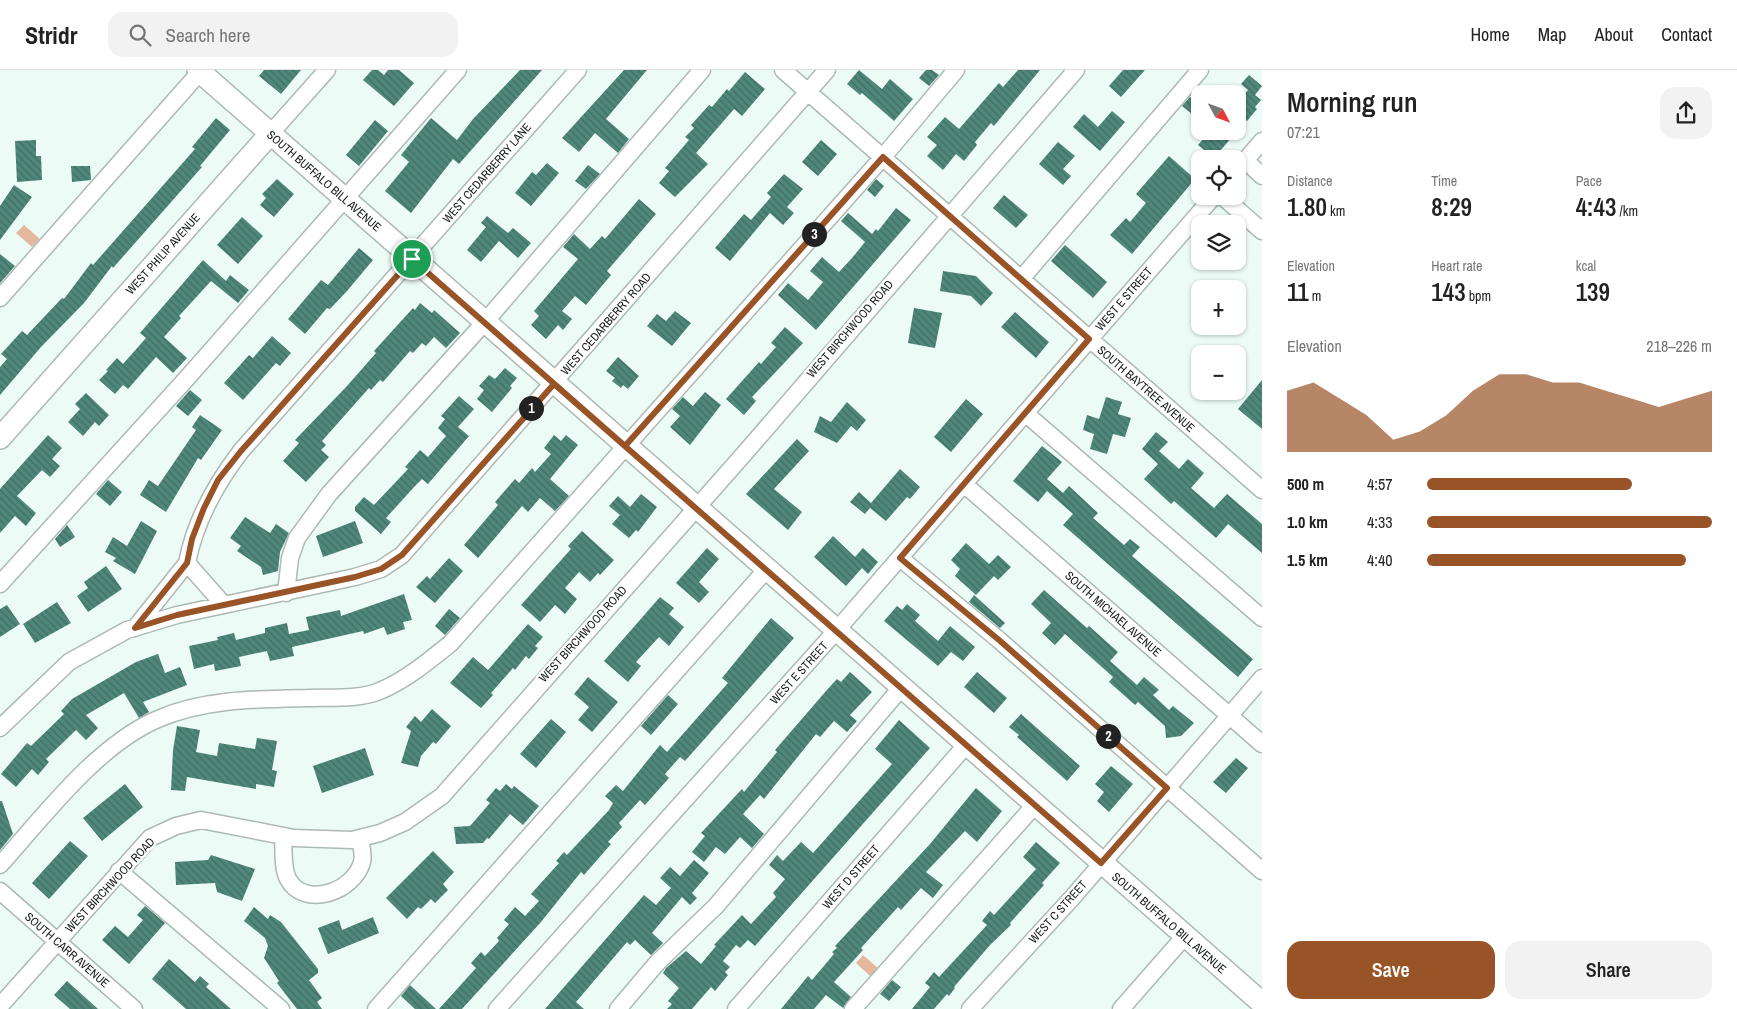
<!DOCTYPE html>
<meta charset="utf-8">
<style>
:root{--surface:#fff;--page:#f2f2f2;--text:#222;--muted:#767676;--line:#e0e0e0;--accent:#985426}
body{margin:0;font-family:"Archivo Narrow",sans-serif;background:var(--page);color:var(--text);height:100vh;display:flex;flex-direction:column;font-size:19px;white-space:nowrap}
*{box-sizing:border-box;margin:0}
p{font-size:16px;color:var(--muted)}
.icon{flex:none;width:28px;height:28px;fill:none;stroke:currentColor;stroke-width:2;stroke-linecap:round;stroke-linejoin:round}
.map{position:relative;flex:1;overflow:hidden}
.details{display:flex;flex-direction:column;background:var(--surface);width:475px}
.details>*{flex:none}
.needle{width:32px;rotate:131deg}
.controls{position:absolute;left:1191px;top:15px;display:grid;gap:10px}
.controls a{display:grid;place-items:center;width:55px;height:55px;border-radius:10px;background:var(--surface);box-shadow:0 1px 4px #0004;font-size:25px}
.pin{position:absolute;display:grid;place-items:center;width:42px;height:42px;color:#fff;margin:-21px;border:2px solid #fff;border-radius:50%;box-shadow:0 1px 5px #0007}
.km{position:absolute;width:25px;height:25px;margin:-12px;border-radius:50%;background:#222;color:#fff;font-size:14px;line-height:25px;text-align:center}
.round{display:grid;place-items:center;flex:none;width:52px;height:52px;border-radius:15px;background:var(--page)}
.headline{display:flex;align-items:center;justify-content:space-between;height:85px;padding:0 25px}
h1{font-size:28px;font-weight:600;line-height:38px}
.metrics{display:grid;grid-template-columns:repeat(3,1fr);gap:8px;height:85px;padding:5px 25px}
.metrics div{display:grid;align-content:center}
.metrics b{font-size:25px;font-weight:600}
.metrics small{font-size:14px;font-weight:400}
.metrics p{font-size:14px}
.chart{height:140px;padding:10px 25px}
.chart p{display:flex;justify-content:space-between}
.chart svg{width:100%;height:90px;margin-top:5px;fill:var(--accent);opacity:.7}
.primary-button{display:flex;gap:10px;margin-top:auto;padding:10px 25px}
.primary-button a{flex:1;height:58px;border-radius:15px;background:var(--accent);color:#fff;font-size:20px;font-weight:600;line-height:58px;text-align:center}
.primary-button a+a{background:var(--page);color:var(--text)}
ul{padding:0 25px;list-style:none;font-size:16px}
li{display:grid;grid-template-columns:80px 60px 1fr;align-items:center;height:38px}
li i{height:12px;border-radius:6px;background:var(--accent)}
header{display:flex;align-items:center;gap:30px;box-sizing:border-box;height:70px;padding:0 25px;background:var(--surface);border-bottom:1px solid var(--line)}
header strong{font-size:24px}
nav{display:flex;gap:28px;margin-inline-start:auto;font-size:18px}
.search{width:350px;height:45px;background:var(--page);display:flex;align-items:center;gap:12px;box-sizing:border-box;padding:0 18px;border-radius:15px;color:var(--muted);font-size:19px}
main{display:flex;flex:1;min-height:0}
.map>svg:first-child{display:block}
.water{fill:#e5b89d}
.building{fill:url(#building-back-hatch)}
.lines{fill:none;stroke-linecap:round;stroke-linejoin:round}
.minor-casing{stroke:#acb9b5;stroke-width:19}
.major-casing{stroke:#acb9b5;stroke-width:24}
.minor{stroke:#fff;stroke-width:16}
.major{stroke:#fff;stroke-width:21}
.route-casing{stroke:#fff;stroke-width:10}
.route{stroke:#985426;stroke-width:6}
.labels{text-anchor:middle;stroke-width:5;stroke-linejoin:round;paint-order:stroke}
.street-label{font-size:12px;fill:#161b19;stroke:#fff}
</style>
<header>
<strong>Stridr</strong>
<div class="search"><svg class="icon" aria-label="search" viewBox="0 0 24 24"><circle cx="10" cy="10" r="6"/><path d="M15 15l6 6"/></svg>Search here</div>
<nav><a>Home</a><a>Map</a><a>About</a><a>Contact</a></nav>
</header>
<main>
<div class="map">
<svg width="1262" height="939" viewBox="0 0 1262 939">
<defs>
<pattern id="building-back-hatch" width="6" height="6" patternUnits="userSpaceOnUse" patternTransform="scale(1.25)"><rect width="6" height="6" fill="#4f877a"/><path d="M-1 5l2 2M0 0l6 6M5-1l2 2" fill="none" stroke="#416e63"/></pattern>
</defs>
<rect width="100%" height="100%" fill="#edfbf7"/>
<!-- water -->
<path class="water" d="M24 155 40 169 32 177 16 163Z
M863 885 878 898 870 906 856 893Z"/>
<!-- building -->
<path class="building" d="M264 0H301L281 24 259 6Z
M372 0H378L384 5 388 0H399L414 13 394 36 363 10Z
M520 0H542L459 94 453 89 411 143 385 121 409 92 401 85 431 48 457 70 473 49Z
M624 0H647L606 49 629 69 618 83 595 63 579 82 562 68Z
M859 0 882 19 890 9 913 29 894 51 862 23 860 25 847 14Z
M926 0H932L939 5 929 16 919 8Z
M1018 0H1040L994 56 991 53 975 72 977 75 964 91 956 84 943 100 927 86 937 75 927 67 945 47 959 59 999 13 1003 17Z
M1123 0H1145L1121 27 1109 16Z
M745 2 765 19 742 46 734 39 696 83 708 94 675 127 659 113 669 101 665 98 689 70 685 67 694 58 691 55 709 35 712 37 727 19 729 21Z
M1249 5 1262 16 1255 25 1261 30 1255 37 1257 39 1247 51 1243 48 1238 55V32L1248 20 1241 14Z
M1190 27 1199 35 1192 44 1182 36Z
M1112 41 1125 52 1100 81 1073 57 1084 44 1098 57Z
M216 48 230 60 200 96 202 97 113 198 112 196 84 233 41 277 0 325V297L7 289 1 284 22 261 27 265 62 228 64 229 91 193 93 195 195 79 192 77Z
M375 50 388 61 359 96 346 85Z
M1210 61H1226L1232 67 1214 88 1198 75Z
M36 70V86H41L42 110 17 112 15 71Z
M821 70 837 84 818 106 802 92Z
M1058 72 1075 86 1063 99 1071 106 1063 115 1039 94Z
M1169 86 1195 109 1132 184 1110 165 1126 148 1130 152 1146 133 1136 124Z
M547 93 559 103 531 136 515 123 532 102 536 105Z
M588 95 600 104 586 119 575 111Z
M71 96H90L91 110 72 112Z
M784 104 803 119 787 137 794 143 783 155 770 143 730 191 715 178 744 144 751 150 771 127 767 123Z
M277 109 294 124 274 147 260 135 266 128 262 124Z
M876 109 884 116 875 127 867 120Z
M14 115 32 127 0 170V136Z
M1004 125 1028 145 1016 158 993 138Z
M639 129 656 144 607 201 611 205 586 235 575 226 562 241 572 249 563 260 558 255 546 269 531 255 539 246 534 241 578 189 563 177 574 164 590 179 602 166 605 169Z
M896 138 911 150 816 260 778 225 788 213 808 230 823 212 810 201 822 187 839 202 852 188 865 172 841 151 848 143 872 164 876 159 878 161Z
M487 146 508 163 513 158 531 173 518 188 499 171 481 192 467 180 486 157 481 153Z
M242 147 263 166 238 194 217 175Z
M1065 175 1107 212 1093 228 1051 191Z
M359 178 373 190 347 221 330 239 327 238 305 264 288 249 321 210 328 215Z
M0 184 15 196 0 213Z
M203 190 226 211 230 205 249 220 238 233 211 211 179 246 181 248 164 267 187 288 173 303 156 287 128 319 123 315 115 324 99 310 108 301 106 300 117 288 123 294 146 268 140 263Z
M943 201 976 206 993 223 981 236 971 226 940 221Z
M420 233 432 243 434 240 460 263 446 278 434 267 426 276 422 273 413 283 410 281 383 312 380 310 371 320 369 318 322 371 326 375 321 380 329 387 306 412 283 391 299 373 295 370 347 316 376 283 374 281 413 238 415 240Z
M914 238 942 243 935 278 908 273Z
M675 241 691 253 672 276 647 256 657 244 666 251Z
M1015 242 1049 272 1036 288 1001 257Z
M785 257 803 273 752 327 756 331 744 345 726 329 759 292 761 294 776 277 771 273Z
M272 266 291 283 280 296 276 293 243 330 224 313 249 285 253 288Z
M618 287 639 306 628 319 623 315 621 318 612 311 615 308 606 301Z
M505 298 517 308 510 316 512 318 492 342 477 329 484 320 479 316 489 305 495 309Z
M1262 310V359L1238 339Z
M190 320 202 330 188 346 176 336Z
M705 322 721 335 690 375 670 357 680 346 672 339 683 327 693 336Z
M86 323 109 345 99 356 95 352 83 366 68 352 80 339 75 334Z
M459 326 474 339 458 357 469 366 428 414 422 409 415 416 386 448 391 452 381 464 355 441V437L364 427 374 435 408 399 405 397 420 380 428 387 446 366 438 358 445 349 441 346Z
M1106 327 1122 332 1118 344 1131 348 1125 367 1113 364 1107 384 1090 379 1094 364 1083 360 1087 345 1099 349Z
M966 329 983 344 951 382 934 367Z
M847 332 866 350 857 361 851 356 837 373 814 362 820 346 831 352Z
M200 345 222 360 201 390 198 388 166 442 140 425 149 410 158 416 196 360 192 357Z
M1156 362 1168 372 1159 381 1179 399 1188 389 1204 403 1191 418 1214 438 1227 424 1262 454V483L1228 454 1216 468 1174 431 1171 434 1144 409 1158 394 1142 379Z
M48 365 62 378 52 389 60 396 50 407 42 400 17 426 36 443 26 456 15 446 0 463V419Z
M554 365 561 371 566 365 578 375 550 409 569 426 555 441 540 428 528 442 522 436 478 488 464 475 498 435 495 432 515 409 519 413 532 398 535 402 551 384 544 378Z
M797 369 809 381 774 419 802 442 788 460 746 424Z
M1042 376 1062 392 1047 409 1063 423 1069 416 1098 443 1093 448 1124 475 1130 469 1140 477 1132 486 1253 589 1238 607 1063 455 1073 444 1047 421 1038 432 1013 411Z
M900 399 920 417 910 429 907 427 886 451 870 438 865 444 850 432 859 422 871 433Z
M108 410 122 422 110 436 96 424Z
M641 424 657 437 638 462 636 460 629 468 612 454 620 445 609 436 618 426 630 437Z
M245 447 270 463 276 454 289 463 280 482 278 501 263 505 261 497 237 481 241 476 230 468Z
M141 451 157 461 135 504 113 491 116 488 105 482 113 467 127 476Z
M355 451 363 473 323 487 316 466Z
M67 455 75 467 60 477 55 469Z
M582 461 614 490 600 505 598 503 590 512 579 502 565 518 577 529 565 544 555 535 540 552 521 535 571 479 568 476Z
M833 466 855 487 863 478 878 492 868 504 862 498 846 516 814 487Z
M966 473 989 494 998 485 1011 497 998 510 994 506 976 525 955 506 960 499 951 490Z
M707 478 719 489 699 512 709 522 699 533 676 513Z
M449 488 463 501 435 533 416 517 427 506 430 509Z
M106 496 122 519 88 542 77 526 88 518 84 512Z
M1044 520 1087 558 1089 556 1118 582 1110 591 1137 615 1144 607 1159 620 1153 625 1169 640 1173 636 1194 653 1181 666 1166 668 1165 656 1138 632 1135 635 1109 612 1113 607 1065 564 1055 575 1042 563 1051 553 1031 534Z
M404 524 412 550 403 552 405 559 387 565 384 557 364 564 363 561 292 577 294 586 270 591 267 581 239 587 241 596 215 601 214 594 194 599 189 576 218 570 217 567 234 563 236 570 265 563V558L287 553 289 564 309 560 306 547 340 540 341 546Z
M974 525 1005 553 1000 558 969 532Z
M660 527 674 538 669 544 684 557 669 576 659 567 636 592 641 596 628 612 604 591Z
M57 532 71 553 35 573 23 554Z
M907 534 920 545 915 551 938 571 950 556 975 577 963 591 951 582 938 596 884 551 897 536 902 540Z
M7 535 20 554 0 567V539Z
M449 539 460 548 445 565 435 556Z
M771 548 794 568 685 691 680 687 665 704 669 708 645 735 640 730 619 753 622 757 608 772 611 774 584 805 581 802 541 852 462 939H439L476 898 471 893 481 882 485 886 499 871 497 868 509 854 504 850 515 837 525 846 539 831 531 824 559 793 556 791 564 782 567 785 609 740 613 733 605 726 616 715 623 721 660 675 667 682 728 613 722 608Z
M528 554 543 567 535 576 538 578 529 589 526 586 515 600 513 598 491 623 493 625 481 638 450 613 473 587 488 600Z
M158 584 165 603 180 597 187 615 143 632 149 642 139 648 124 623 86 645 98 658 86 670 76 660 46 689 49 692 38 705 32 699 16 717 1 704 27 673 31 676 64 644 61 641 72 629 136 592Z
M850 602 872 622 850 645 857 651 847 662 834 651 820 667 816 664 764 729 760 725 743 744 764 764 752 778 740 767 725 784 716 777 704 792 692 782 705 766 701 763 742 719 744 722 777 682 775 680 826 621 837 609 841 612Z
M977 602 1007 628 994 643 964 617Z
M588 607 618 632 592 662 578 650 589 637 574 624Z
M668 625 678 634 651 665 641 656Z
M432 639 451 656 436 674 433 672 421 686 418 697 401 693 411 661 406 657 415 646 421 652Z
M1021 644 1080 696 1067 711 1017 667 1019 665 1009 657Z
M551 649 566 662 536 698 520 684Z
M899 650 930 678 755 876 748 870 740 878 736 875 723 891 730 897 725 902 728 905 715 921 711 917 692 939H667L672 934 668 931 679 918 663 903 666 898 686 881 701 894 716 876 714 875 742 845 751 854 776 827 773 823 785 809 769 795 777 785 783 791 801 772 813 783 892 694 875 679Z
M177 656 200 660 196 682 217 686 219 673 255 679 257 668 277 671 272 700 277 701 274 717 256 714V719L187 707 185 721 171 720 173 680Z
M365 678 374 705 322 723 313 696Z
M1236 688 1248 698 1226 723 1213 712Z
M1111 696 1133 714 1109 742 1097 731 1104 722 1095 714Z
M125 714 143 737 102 771 83 748Z
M506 714 512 719 514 716 539 736 523 755 510 744 489 769 487 768 483 773 456 774 454 757 470 756 490 733 486 730 496 718 500 721Z
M976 718 1002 741 977 772 965 761 926 802 943 815 933 828 921 818 901 840 898 837 861 878 863 880 834 912 851 927 843 938 826 925 814 939H781L808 906 812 910 834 884 832 882 837 878 835 876 930 774Z
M0 731H2L13 764 0 780Z
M70 771 88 786 49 829 32 813Z
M1036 772 1060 793 1042 813 1044 815 1010 853 1011 855 990 875 954 917 955 918 949 926 947 924 934 939H912L930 917 925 913 934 902 939 907 987 855 982 851 990 841 994 845 1036 799 1023 787Z
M433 781 454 802 443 814 448 820 435 833 431 829 421 839 418 837 407 849 386 828Z
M211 785 255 799 242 831 217 822 215 813 176 815 175 792 208 790Z
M694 790 709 803 692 823 697 828 690 835 682 827 652 863 663 873 651 885 635 870 630 875 627 872 576 932 584 939H545L644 825 656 835 671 818 660 808 670 797 680 806Z
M145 836 165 853 129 894 102 870 115 856 128 867 143 850 137 845Z
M254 837 268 849 270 845 281 852 318 899V903L309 910 322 928 317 932 322 939H297L277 913 279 911 264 888 268 876 265 868 244 851Z
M373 847 379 863 328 884 318 858 339 850 342 860Z
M169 889 195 912 200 906 209 914 206 917 231 939H186L152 909Z
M892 910 901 917 889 931 880 924Z
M67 911 98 939H70L54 925Z
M410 915 436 939H415L401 926Z"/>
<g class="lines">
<!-- minor casing -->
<g class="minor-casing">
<path id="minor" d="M783 0 1262 420
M270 64 327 0
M1245 90 1262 106
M1238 99 1262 71
M1222 126 1262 161
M1021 209 1200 0
M0 228 200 2
M1025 343 1262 548
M964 414 1262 674
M900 488 999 570 1262 801
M0 514 188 307 458 0
M286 523 290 488 297 468 329 424 484 253 702 0
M224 535 187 493C195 451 215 415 241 381L578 0
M135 558 187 493
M0 658 69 592 127 560 177 545 355 507 381 499 402 485 827 0
M283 766C284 779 282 797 288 809 304 839 354 822 362 792 364 785 361 775 360 768
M0 795C44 746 97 675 158 649 204 629 257 629 307 628 330 627 361 630 382 620 407 609 430 590 451 573L883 87 956 0
M119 801 281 939
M0 821 134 939
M0 936 150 768 176 756 201 750 294 768 352 770 380 763 405 752 442 726 744 384 1076 0
M376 939 766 500
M497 939 836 561 1214 126
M618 939 657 893 716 836 901 618
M736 939 966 675
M853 939 1035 735
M970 939 1072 828 1262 608
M1121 939 1185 866"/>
</g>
<!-- major casing -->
<g class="major-casing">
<path id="major" d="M198 0 1262 933
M0 368 270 64"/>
</g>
<!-- minor -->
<use href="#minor" class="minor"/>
<!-- major -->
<use href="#major" class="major"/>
</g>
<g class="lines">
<!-- route casing -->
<g class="route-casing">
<path id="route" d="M412 189 241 381 218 410 204 438 192 469 187 493 135 558 177 545 355 507 381 499 402 485 554 314 1101 793 1167 718 999 570 900 488 1089 269 883 87 625 376 412 189"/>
</g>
<!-- route -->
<use href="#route" class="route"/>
</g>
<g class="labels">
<!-- street labels -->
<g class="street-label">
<text transform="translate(487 103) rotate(-49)" y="4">WEST CEDARBERRY LANE</text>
<text transform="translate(324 111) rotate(41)" y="4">SOUTH BUFFALO BILL AVENUE</text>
<text transform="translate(163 184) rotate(-48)" y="4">WEST PHILIP AVENUE</text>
<text transform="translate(1124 229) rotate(-49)" y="4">WEST E STREET</text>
<text transform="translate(606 254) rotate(-49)" y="4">WEST CEDARBERRY ROAD</text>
<text transform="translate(850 259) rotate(-49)" y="4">WEST BIRCHWOOD ROAD</text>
<text transform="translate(1146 319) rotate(41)" y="4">SOUTH BAYTREE AVENUE</text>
<text transform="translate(1113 544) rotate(41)" y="4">SOUTH MICHAEL AVENUE</text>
<text transform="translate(583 564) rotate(-48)" y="4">WEST BIRCHWOOD ROAD</text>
<text transform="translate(799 603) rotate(-48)" y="4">WEST E STREET</text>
<text transform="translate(851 807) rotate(-49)" y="4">WEST D STREET</text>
<text transform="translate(110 815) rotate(-47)" y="4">WEST BIRCHWOOD ROAD</text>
<text transform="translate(1058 842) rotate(-48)" y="4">WEST C STREET</text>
<text transform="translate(1169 853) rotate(41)" y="4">SOUTH BUFFALO BILL AVENUE</text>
<text transform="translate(67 880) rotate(41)" y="4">SOUTH CARR AVENUE</text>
</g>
</g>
</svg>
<div class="controls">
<a><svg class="needle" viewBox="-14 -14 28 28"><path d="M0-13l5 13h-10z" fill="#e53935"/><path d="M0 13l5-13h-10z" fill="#767676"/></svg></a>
<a><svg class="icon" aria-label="locate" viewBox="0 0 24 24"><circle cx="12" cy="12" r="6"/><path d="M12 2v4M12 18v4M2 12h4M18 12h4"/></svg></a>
<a><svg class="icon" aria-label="layers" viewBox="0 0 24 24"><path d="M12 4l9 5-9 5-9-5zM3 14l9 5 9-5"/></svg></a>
<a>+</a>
<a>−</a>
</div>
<div class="pin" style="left:412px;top:189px;background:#1e9e55"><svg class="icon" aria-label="arrive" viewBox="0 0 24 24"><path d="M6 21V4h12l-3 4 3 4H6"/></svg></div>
<b class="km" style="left:531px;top:338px">1</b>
<b class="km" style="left:1108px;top:666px">2</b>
<b class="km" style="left:814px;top:164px">3</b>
</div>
<section class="details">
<div class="headline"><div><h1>Morning run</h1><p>07:21</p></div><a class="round"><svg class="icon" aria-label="share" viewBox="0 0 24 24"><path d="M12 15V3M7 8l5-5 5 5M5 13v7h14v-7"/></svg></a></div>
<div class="metrics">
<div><p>Distance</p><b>1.80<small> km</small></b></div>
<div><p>Time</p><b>8:29</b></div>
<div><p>Pace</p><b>4:43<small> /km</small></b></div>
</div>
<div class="metrics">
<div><p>Elevation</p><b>11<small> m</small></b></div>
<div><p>Heart rate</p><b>143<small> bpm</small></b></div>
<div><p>kcal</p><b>139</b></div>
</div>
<div class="chart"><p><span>Elevation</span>218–226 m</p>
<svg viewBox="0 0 160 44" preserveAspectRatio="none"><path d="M0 44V14L10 10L20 18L30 26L40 38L50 34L60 26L70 14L80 6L90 6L100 10L110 10L120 14L130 18L140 22L150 18L160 14V44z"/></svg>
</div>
<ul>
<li><b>500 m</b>4:57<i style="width:72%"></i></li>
<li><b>1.0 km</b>4:33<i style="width:100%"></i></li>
<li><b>1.5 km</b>4:40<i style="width:91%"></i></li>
</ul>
<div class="primary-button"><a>Save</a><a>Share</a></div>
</section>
</main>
